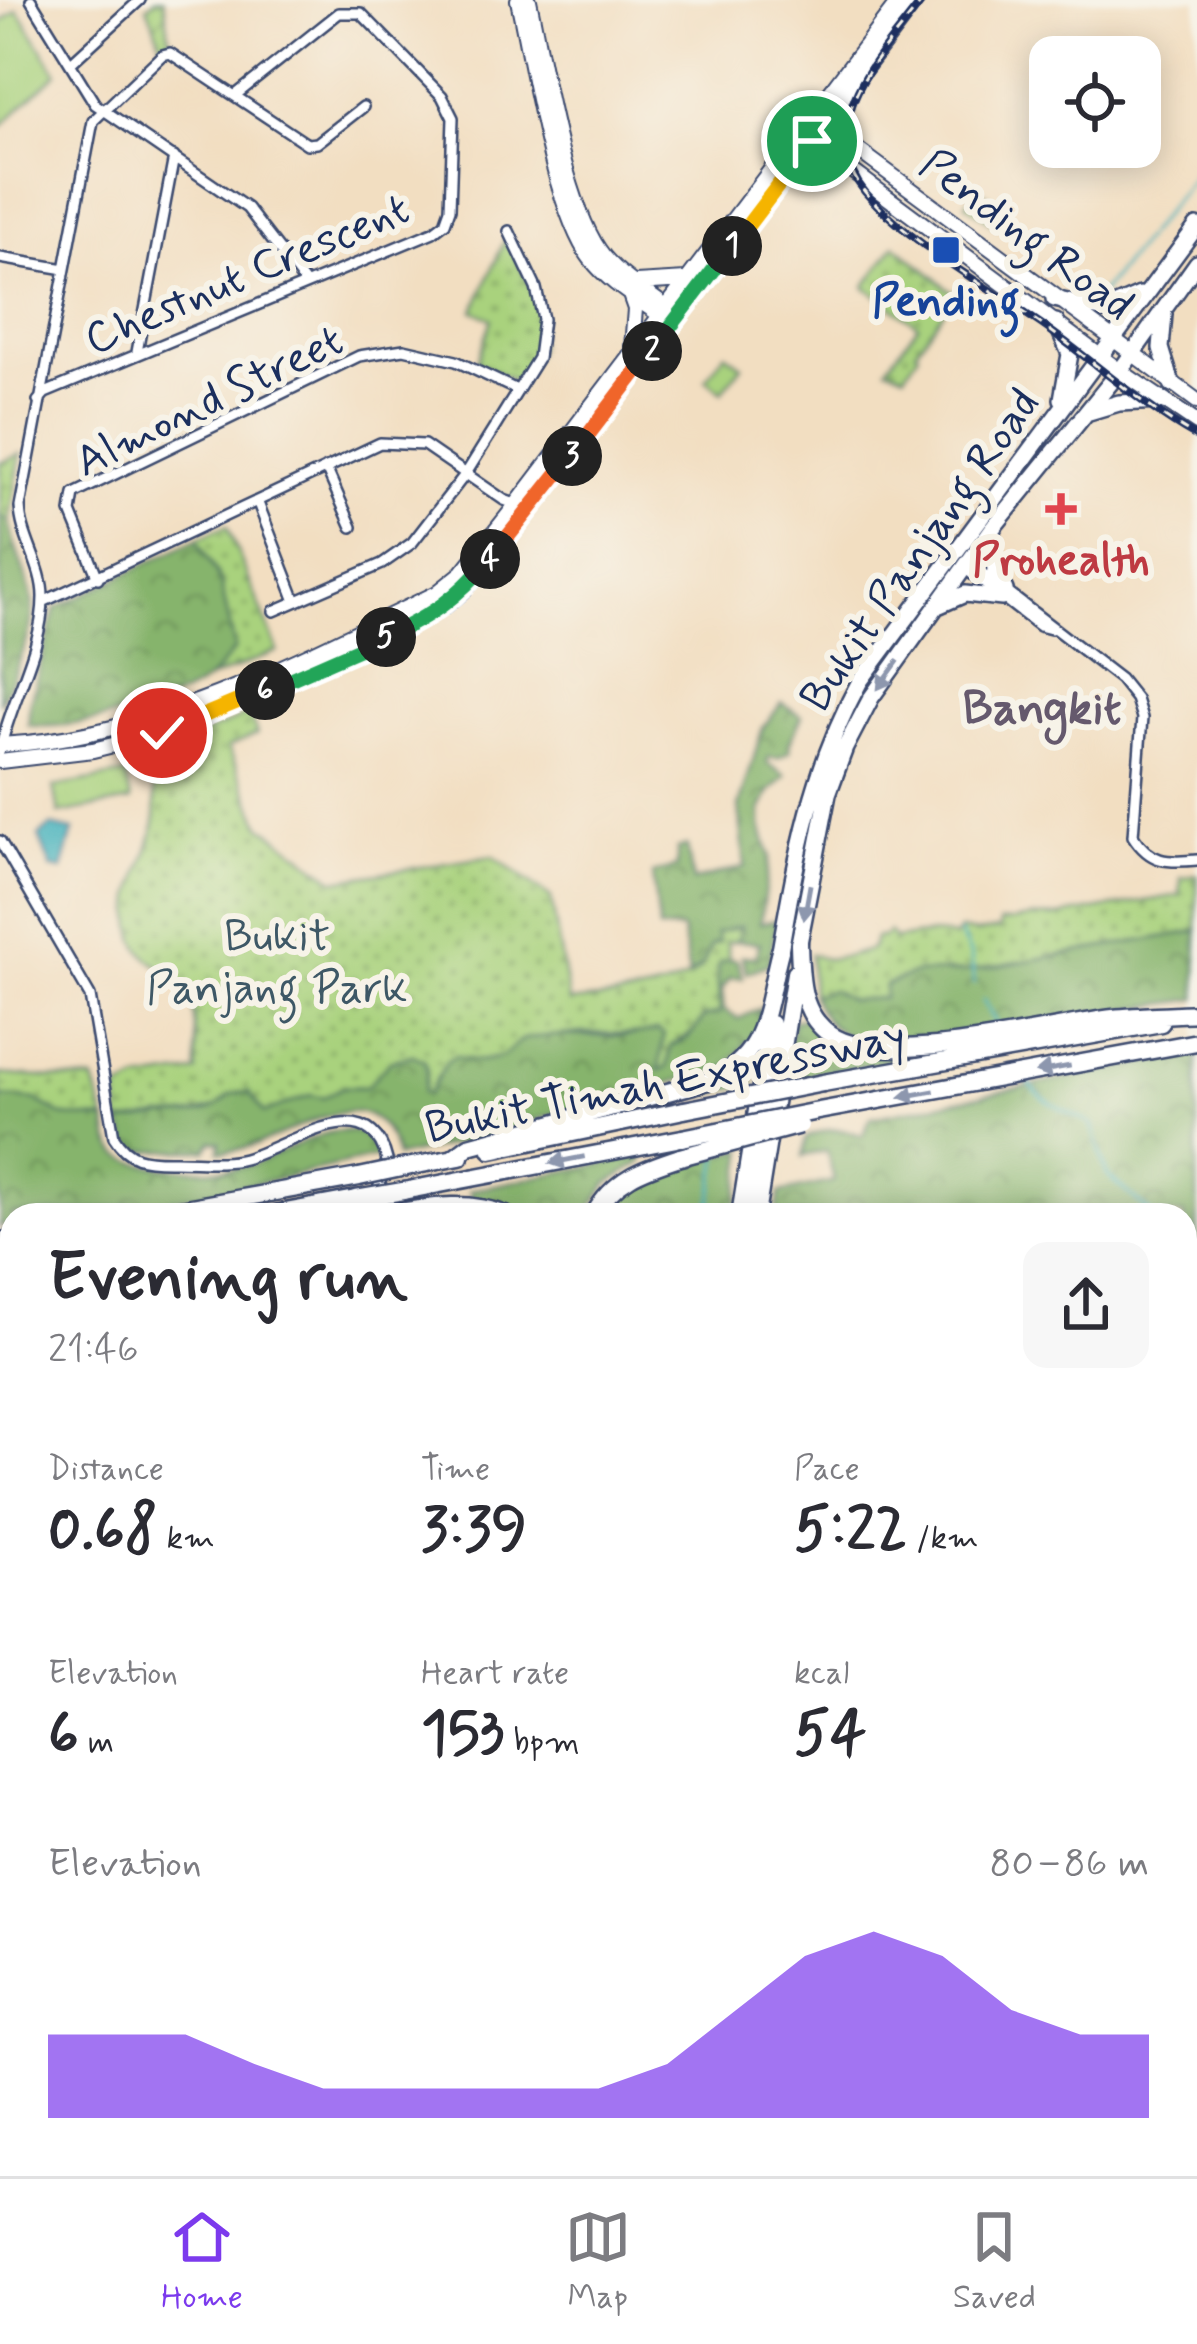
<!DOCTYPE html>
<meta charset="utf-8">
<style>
:root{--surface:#fff;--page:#f7f7f7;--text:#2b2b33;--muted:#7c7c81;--line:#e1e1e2;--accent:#7c3aed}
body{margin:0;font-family:Mynerve,sans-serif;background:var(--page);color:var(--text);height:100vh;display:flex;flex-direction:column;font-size:45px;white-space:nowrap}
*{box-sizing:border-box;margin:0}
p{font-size:39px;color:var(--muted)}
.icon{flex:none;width:66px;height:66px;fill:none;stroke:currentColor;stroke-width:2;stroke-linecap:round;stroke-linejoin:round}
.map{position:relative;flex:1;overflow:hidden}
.drawer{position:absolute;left:0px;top:1203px;width:1197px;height:975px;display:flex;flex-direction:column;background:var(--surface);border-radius:36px 36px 0 0;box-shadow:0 6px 30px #0003}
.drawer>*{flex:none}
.buttons{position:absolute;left:1029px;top:36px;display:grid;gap:24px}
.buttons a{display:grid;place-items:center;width:132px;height:132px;border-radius:24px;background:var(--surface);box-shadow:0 6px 30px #0003;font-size:60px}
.pin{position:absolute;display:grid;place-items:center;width:102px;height:102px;color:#fff;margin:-51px;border:6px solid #fff;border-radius:50%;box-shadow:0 3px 12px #0007}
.km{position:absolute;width:60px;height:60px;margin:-30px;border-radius:50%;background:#222;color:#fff;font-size:33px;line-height:60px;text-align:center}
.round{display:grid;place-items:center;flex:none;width:126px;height:126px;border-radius:24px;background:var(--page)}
.overview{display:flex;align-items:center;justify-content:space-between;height:204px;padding:0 48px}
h1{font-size:66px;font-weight:800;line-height:90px}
.stats{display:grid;grid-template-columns:repeat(3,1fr);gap:18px;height:204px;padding:12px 48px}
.stats div{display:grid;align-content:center}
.stats b{font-size:60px;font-weight:800}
.stats small{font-size:33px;font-weight:400}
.stats p{font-size:33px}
.chart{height:336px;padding:24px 48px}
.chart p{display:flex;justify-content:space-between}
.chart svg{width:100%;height:216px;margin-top:12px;fill:var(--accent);opacity:.7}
.tab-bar{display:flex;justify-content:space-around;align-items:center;height:168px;border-top:3px solid var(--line);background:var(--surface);font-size:33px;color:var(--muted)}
.tab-bar a{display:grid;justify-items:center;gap:6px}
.tab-bar .selected{color:var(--accent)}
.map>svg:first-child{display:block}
.grass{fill:url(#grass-dots);stroke:#62806e;stroke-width:3}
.forest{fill:url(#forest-crowns);stroke:#507265;stroke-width:3}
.garden{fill:url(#garden-furrows);stroke:#62806e;stroke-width:3}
.pitch{fill:#a9d27d;stroke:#62806e;stroke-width:3}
.water{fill:#40b0bb;stroke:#2e708c;stroke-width:3}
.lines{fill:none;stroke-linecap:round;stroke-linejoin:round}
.stream{stroke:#40b0bb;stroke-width:3}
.street-casing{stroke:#3b496d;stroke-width:14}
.secondary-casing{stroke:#3b496d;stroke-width:18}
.primary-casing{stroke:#3b496d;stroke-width:20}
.highway-casing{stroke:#3b496d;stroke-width:21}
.street{stroke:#fff;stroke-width:9}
.secondary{stroke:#fff;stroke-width:14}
.primary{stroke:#fff;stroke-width:15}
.highway{stroke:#fff;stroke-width:16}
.rail-casing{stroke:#1b2f5e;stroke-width:8}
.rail{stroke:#f7f3e8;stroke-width:3;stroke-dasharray:9;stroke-linecap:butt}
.highway-bridge-casing{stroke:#3b496d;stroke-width:21;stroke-linecap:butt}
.highway-bridge{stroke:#fff;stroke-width:16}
.oneway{fill:#8d97ae}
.split-1-casing{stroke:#fff;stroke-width:24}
.split-2-casing{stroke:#fff;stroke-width:24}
.split-3-casing{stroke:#fff;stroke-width:24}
.split-4-casing{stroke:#fff;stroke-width:24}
.split-5-casing{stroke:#fff;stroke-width:24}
.split-6-casing{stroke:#fff;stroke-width:24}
.split-7-casing{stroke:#fff;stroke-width:24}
.split-1{stroke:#f5b400;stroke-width:15}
.split-2{stroke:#22a559;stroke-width:15}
.split-3{stroke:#f0652b;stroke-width:15}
.split-4{stroke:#f0652b;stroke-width:15}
.split-5{stroke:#22a559;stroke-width:15}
.split-6{stroke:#22a559;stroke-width:15}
.split-7{stroke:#f5b400;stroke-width:15}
.transit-dot{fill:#1a4fb4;stroke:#f7f3e8;stroke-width:4.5}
.health-dot{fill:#e0444e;stroke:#f7f3e8;stroke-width:4.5}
.labels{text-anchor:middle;stroke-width:12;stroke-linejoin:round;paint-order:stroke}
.street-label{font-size:45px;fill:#1b2f5e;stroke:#f7f3e8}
.transit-label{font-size:45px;font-weight:bold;fill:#164399;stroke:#f7f3e8}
.health-label{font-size:45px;font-weight:bold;fill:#be3a42;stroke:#f7f3e8}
.park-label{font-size:45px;fill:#3e5866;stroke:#f7f3e8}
.neighbourhood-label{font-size:48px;font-weight:bold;fill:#65596d;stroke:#f7f3e8}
</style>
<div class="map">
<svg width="1197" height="2176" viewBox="0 0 1197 2176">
<defs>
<pattern id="grass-dots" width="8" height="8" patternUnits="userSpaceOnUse" patternTransform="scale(3)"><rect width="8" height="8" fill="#a9d27d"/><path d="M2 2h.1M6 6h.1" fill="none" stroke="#89ab6a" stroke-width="1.8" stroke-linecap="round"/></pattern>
<pattern id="forest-crowns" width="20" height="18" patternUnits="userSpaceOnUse" patternTransform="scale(3)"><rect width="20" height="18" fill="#86b46c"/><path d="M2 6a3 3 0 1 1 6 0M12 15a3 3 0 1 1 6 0" fill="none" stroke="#6d935c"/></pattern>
<pattern id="garden-furrows" width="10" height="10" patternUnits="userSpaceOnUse" patternTransform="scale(3)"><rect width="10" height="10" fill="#a9d27d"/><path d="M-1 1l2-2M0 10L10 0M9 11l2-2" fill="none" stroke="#89ab6a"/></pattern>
</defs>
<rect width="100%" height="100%" fill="#f7f3e8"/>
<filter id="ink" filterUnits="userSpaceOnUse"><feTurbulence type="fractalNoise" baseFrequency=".00833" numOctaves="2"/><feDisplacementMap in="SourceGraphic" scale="24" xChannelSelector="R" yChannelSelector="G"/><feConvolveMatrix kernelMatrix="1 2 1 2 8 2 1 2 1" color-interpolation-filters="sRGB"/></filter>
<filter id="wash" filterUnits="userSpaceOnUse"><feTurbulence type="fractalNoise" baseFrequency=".004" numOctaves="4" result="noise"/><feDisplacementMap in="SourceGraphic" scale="48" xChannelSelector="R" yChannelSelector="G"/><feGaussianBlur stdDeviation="2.7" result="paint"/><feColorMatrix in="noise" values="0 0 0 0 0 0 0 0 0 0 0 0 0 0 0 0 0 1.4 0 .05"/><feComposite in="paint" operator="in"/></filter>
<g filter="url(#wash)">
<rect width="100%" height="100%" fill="#f2dec1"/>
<!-- grass -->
<path class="grass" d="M506 237 539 305 538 349 519 383 477 362 492 319 474 311Z
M895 245 955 294 916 350 919 353 905 374 887 367 918 325 865 287Z
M21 454 10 516 9 521 0 516V463Z
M227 526 278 651 208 680 235 649 220 580 197 539Z
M249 714 257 734 228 747 261 825 335 880 493 856 551 898 569 1002C601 999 677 994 700 968 708 959 711 944 715 933L742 925 737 941 727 942 729 959 720 962 717 969 720 1014C700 1023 690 1037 671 1045L667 1068 658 1071 657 1030 642 1034 582 1033 525 1039 505 1056 475 1062 428 1094 423 1093 427 1073 413 1055 390 1061 366 1087H343L323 1098 310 1095 264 1114 249 1092 231 1094 219 1106 182 1119 162 1116 120 1123 118 1091 139 1081 197 1072C195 1049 199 1010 185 990 172 969 142 964 135 937 122 888 151 861 155 821 157 800 152 777 150 756Z
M1197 875V931L963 972 946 971 885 988 1197 999 919 1041 812 995 810 954 825 959 845 957 872 949 875 938 885 936 889 931 894 939C914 937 936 930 955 938L960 930 976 933 999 929 1000 922C1019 922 1035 914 1054 917L1180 895 1181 878Z
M0 1074 94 1081 106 1120 63 1116 35 1100 0 1097Z"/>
<!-- forest -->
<path class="forest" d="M0 516 9 521C13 547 25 569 31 595 39 627 13 675 0 704Z
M197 539 220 580 235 649C227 658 218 670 210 678 178 706 70 732 28 725L30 702 56 608Z
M782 703 802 716 789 744 790 751 778 758 769 757 767 763 786 776 770 792 761 810V826L770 856 760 923 777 920 769 964 747 973 742 956 755 957 760 943 737 941 741 926 716 933 719 942 711 945 703 965 689 976 682 930 659 929 652 874 677 867V849L687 846 693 881 745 867 739 807 763 727Z
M1197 931V999L877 1044C843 1037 825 1028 812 995L832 990 850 1000 884 998 885 985 915 973 963 972Z
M729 959 737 960 743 978H730L722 989 724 1010 738 1019 761 1008 758 1030 724 1069 572 1108 478 1139 397 1157C370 1056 280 1156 219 1151L220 1142 212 1141 206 1150 136 1151 129 1145 120 1123C133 1121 147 1118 160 1117 190 1114 207 1119 231 1094L249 1092 264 1113 311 1095 323 1098 343 1087H366L390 1061 413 1055 425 1061 427 1073 423 1092 428 1094 447 1061 456 1056C471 1061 487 1064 503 1056 511 1052 514 1042 525 1039 568 1030 615 1042 657 1030L664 1034 659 1070 667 1068 671 1046 689 1037 704 1017 720 1013 717 969 720 962Z
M807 1017 858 1053 885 1055 960 1049 785 1079 793 1020Z
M1197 1053V2176H695L704 2166H1185V1215H776L780 1193 834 1181 827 1151 803 1156 806 1138C825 1127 843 1127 862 1136L871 1117Z
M754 1054 760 1055 754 1084 680 1100V1095Z
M0 1097 35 1100 63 1116 106 1120C108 1132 109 1144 119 1154 138 1171 222 1172 247 1166 284 1156 322 1122 361 1133L380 1156C266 1182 128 1215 12 1215V1224L0 1227Z
M745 1149 735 1215H605C642 1174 693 1163 745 1149Z
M642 1156 643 1162 608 1183 586 1215H519L474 1202 470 1190Z
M12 1277V2166H42L41 2176H0V1278Z"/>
<!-- garden -->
<path class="garden" d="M155 0H164L170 42 162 45 147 7Z"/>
<!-- pitch -->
<path class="pitch" d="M18 10 57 73 0 127V23Z
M978 188 1009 212 998 228 966 204Z
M725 353 742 365 722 392 706 379Z
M126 774 131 801 59 814 54 787Z"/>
<!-- water -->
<path class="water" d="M51 826 73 831 62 870 51 868 39 836Z"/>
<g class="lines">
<!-- stream -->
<path class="stream" d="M1098 297 1197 172
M960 933 971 956 974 984
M983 1000 1001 1032
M1026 1078C1040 1104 1068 1110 1092 1125L1107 1175 1153 1215
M709 1215 719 1156
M1185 1242 1197 1251"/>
</g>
</g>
<g filter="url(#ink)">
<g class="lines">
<!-- street casing -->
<g class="street-casing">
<path id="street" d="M31 0 95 104 247 208 305 283
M71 63 140 0
M0 258 65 269
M137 352 174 157
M38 401 45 393 433 232 445 223 450 209 453 118 442 96 361 13H339L237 94
M326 468 352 527
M258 503 296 601
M968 562 1120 679 1136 699 1142 718 1133 836C1150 863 1168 863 1197 860
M963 567 1039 626 1051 629
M98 578 71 512 74 494 359 356 404 349 456 361 517 390
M43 602 380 443 424 445 504 500 518 505
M274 611 382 564 412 543 467 472 538 358 543 319 536 288 509 231
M0 750C11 699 43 649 43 597 43 566 21 538 20 507L93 121 162 55 170 53 307 144 317 143 363 107
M0 841 90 996 114 1137C128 1160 144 1161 169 1161 193 1160 222 1165 244 1159 287 1148 369 1085 387 1160L370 1215"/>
</g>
<!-- secondary casing -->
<g class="secondary-casing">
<path id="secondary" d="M518 0C532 64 554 211 591 259 609 283 640 300 664 318
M529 0C543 66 563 197 599 250 615 274 648 293 670 310
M820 122 1197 401
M808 138 1120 371 1197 423
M636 283 686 280
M629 292 635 309 632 347
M0 745C158 737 297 660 437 593L462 573 516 505 900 0
M0 761 93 750 162 733 340 658 446 605 463 591 540 498 917 0"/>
</g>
<!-- primary casing -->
<g class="primary-casing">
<path id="primary" d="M1054 299 1105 310 1140 295
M1164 314 1161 348 1172 384
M1056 322 1070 354 1062 399
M1089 412 1119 403 1162 401
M992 532 995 570 1005 590
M940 605 965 594 1002 598
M799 943 828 794 845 748 871 698 992 529 1120 371 1197 263
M780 951C797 854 812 769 860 681L1197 226"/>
</g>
<!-- highway casing -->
<g class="highway-casing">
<path id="highway" d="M799 943C800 978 800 1014 831 1035 880 1070 1050 1025 1113 1018 1141 1015 1169 1015 1197 1013
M823 1083 1161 1023
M813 1112 1197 1042
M491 1150 684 1110
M453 1158 469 1146 708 1081C768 1058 765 1006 780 951
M406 1167 460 1157
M403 1191 682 1138
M146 1215 359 1177
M269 1215 356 1199
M379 1215C421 1209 465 1198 506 1215
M594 1215C613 1179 643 1169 680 1157
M740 1215 771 1024
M756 1215 795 973
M0 1241 12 1239
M0 1265 12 1262"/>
</g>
<!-- street -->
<use href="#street" class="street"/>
<!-- secondary -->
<use href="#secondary" class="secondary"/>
<!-- primary -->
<use href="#primary" class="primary"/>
<!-- highway -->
<use href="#highway" class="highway"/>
<!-- rail casing -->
<g class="rail-casing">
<path id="rail" d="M923 0C890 44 839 92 847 151 849 167 855 180 865 192 910 244 985 285 1041 324 1094 361 1140 405 1197 437"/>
</g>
<!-- rail -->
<use href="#rail" class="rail"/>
<!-- highway-bridge casing -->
<g class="highway-bridge-casing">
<path id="highway-bridge" d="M684 1110 823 1083
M682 1138 813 1112
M680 1157 800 1125
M359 1177 406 1167
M356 1199 403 1191"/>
</g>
<!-- highway-bridge -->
<use href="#highway-bridge" class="highway-bridge"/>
</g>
<!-- one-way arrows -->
<defs><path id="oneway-solid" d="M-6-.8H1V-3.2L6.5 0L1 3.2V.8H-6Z" transform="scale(3)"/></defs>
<g class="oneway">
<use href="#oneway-solid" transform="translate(888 675) rotate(126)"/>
<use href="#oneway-solid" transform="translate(807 902) rotate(100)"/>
<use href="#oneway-solid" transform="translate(1053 1069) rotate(170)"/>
<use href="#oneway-solid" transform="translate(917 1094) rotate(170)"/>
<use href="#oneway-solid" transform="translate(567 1160) rotate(169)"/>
</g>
</g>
<g class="lines" filter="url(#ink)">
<!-- split-1 casing -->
<g class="split-1-casing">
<path id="split-1" d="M732 246 812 141"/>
</g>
<!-- split-2 casing -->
<g class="split-2-casing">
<path id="split-2" d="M652 351 732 246"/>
</g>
<!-- split-3 casing -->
<g class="split-3-casing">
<path id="split-3" d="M572 456 652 351"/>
</g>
<!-- split-4 casing -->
<g class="split-4-casing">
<path id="split-4" d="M490 559 572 456"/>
</g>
<!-- split-5 casing -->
<g class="split-5-casing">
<path id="split-5" d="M386 637C432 615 456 599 490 559"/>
</g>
<!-- split-6 casing -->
<g class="split-6-casing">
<path id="split-6" d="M265 690 386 637"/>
</g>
<!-- split-7 casing -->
<g class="split-7-casing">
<path id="split-7" d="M162 733 265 690"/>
</g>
<!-- split-1 -->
<use href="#split-1" class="split-1"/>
<!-- split-2 -->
<use href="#split-2" class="split-2"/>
<!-- split-3 -->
<use href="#split-3" class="split-3"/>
<!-- split-4 -->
<use href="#split-4" class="split-4"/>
<!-- split-5 -->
<use href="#split-5" class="split-5"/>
<!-- split-6 -->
<use href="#split-6" class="split-6"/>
<!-- split-7 -->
<use href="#split-7" class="split-7"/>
</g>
<!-- markers -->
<rect class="transit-dot" x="931" y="235" width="30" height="30" rx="6"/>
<path class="health-dot" d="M1055 491h12v12h12v12h-12v12h-12v-12h-12v-12h12z"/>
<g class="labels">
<!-- street labels -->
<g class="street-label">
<text transform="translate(1028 233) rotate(37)" y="16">Pending Road</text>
<text transform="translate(246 272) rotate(-23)" y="16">Chestnut Crescent</text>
<text transform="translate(208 399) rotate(-26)" y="16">Almond Street</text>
<text transform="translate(918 549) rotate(-55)" y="16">Bukit Panjang Road</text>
<text transform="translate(665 1080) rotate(-11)" y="16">Bukit Timah Expressway</text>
</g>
<!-- transit labels -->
<g class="transit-label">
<text x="946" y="315">Pending</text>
</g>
<!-- health labels -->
<g class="health-label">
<text x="1061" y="574">Prohealth</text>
</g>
<!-- park labels -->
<g class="park-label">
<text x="277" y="950">Bukit<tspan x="277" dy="52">Panjang Park</tspan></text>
</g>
<!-- neighbourhood labels -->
<g class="neighbourhood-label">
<text x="1042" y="723">Bangkit</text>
</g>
</g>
</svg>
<div class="buttons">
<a><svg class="icon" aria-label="locate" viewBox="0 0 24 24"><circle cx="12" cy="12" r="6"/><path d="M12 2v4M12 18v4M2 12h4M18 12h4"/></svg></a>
</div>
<div class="pin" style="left:812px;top:141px;background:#1e9e55"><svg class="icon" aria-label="arrive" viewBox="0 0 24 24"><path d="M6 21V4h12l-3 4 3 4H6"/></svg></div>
<div class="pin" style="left:162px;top:733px;background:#d93025"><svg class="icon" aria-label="check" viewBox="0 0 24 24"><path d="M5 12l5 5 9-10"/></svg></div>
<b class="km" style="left:732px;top:246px">1</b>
<b class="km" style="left:652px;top:351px">2</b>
<b class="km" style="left:572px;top:456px">3</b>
<b class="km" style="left:490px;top:559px">4</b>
<b class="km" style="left:386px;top:637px">5</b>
<b class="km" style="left:265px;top:690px">6</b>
<section class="drawer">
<div class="overview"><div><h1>Evening run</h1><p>21:46</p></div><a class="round"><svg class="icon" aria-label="share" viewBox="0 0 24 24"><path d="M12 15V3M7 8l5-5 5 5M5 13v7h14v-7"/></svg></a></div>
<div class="stats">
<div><p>Distance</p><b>0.68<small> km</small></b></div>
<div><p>Time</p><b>3:39</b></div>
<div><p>Pace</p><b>5:22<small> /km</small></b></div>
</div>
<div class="stats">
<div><p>Elevation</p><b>6<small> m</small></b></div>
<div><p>Heart rate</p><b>153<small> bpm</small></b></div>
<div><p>kcal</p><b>54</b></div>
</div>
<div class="chart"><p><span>Elevation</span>80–86 m</p>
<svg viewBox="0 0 160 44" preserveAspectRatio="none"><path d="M0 44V27L10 27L20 27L30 33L40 38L50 38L60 38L70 38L80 38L90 33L100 22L110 11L120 6L130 11L140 22L150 27L160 27V44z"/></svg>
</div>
</section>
</div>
<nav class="tab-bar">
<a class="selected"><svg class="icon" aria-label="home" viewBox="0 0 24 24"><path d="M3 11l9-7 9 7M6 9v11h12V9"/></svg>Home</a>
<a><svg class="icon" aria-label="map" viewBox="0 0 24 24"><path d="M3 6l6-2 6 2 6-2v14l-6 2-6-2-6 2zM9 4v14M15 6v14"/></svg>Map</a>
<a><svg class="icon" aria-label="saved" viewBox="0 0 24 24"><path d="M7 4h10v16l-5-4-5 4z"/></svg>Saved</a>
</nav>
